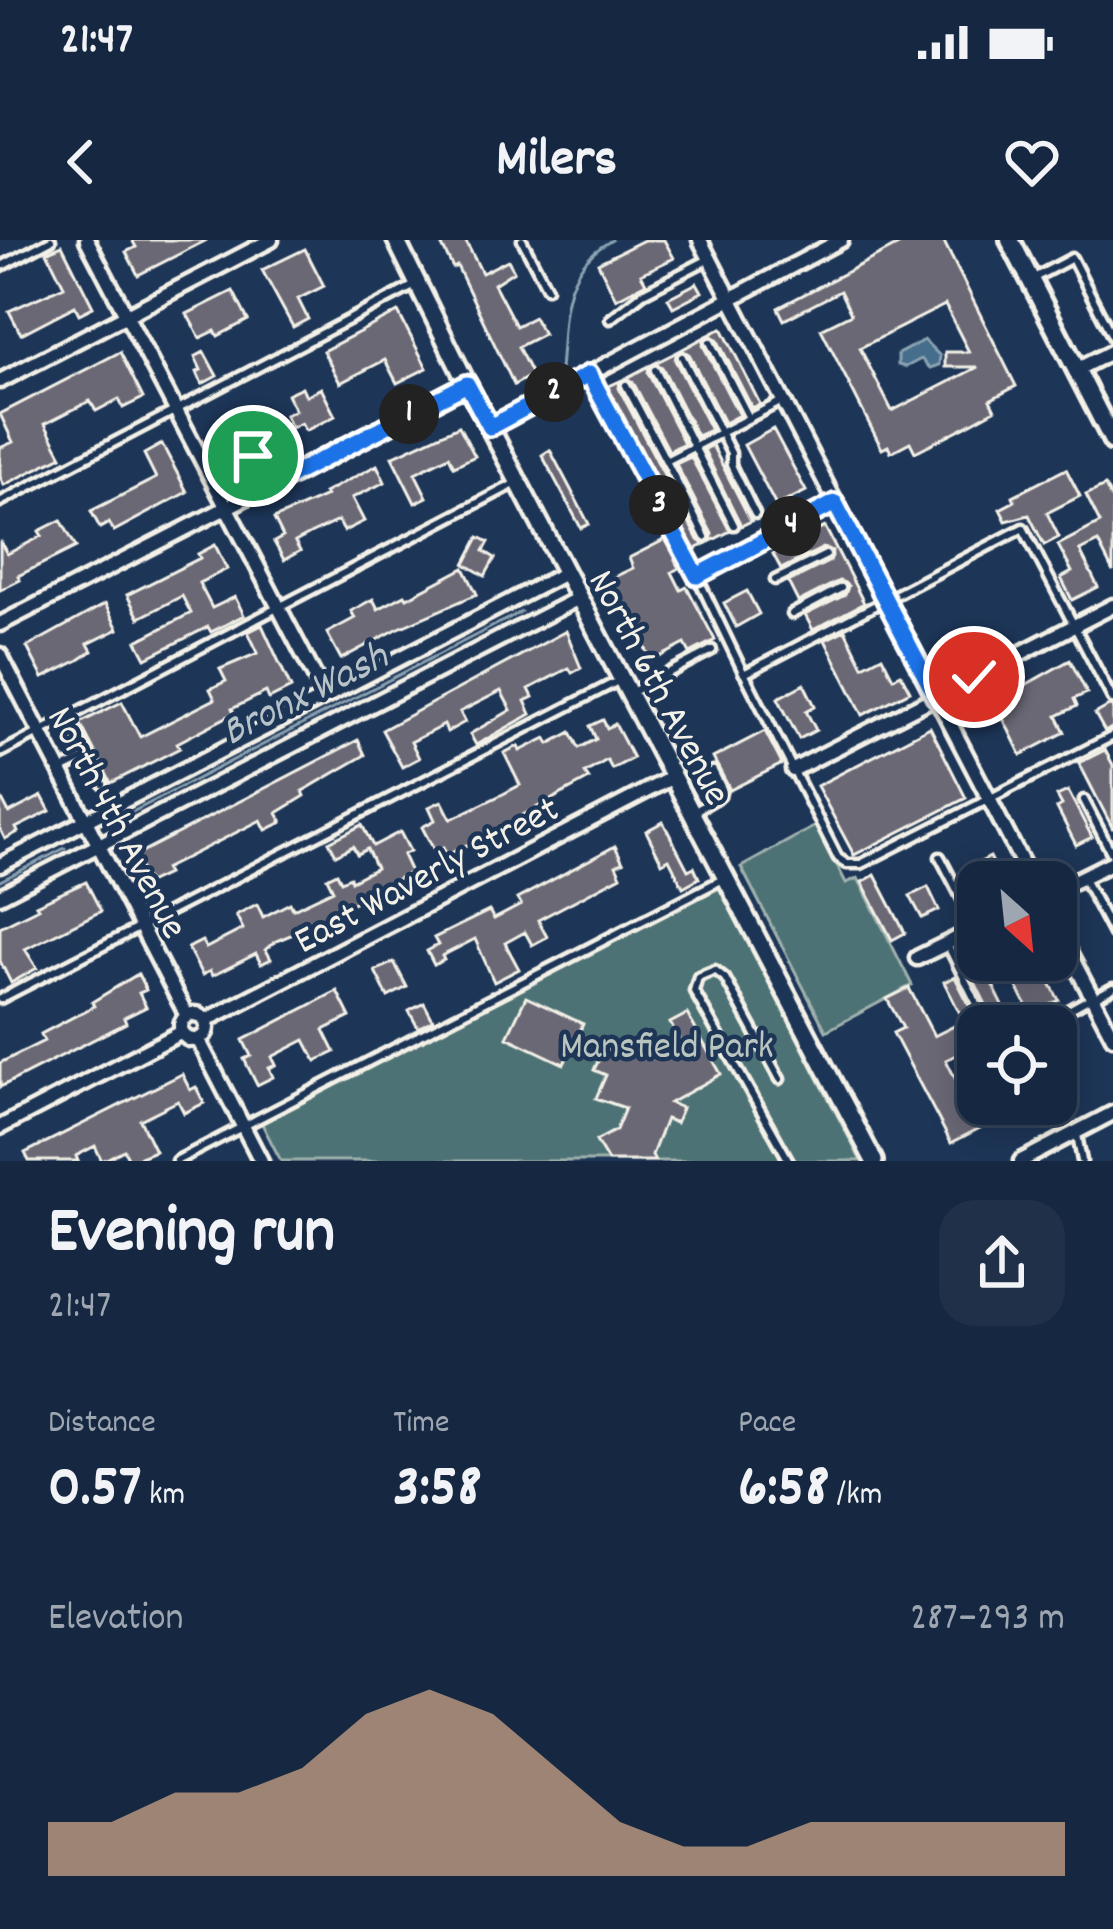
<!DOCTYPE html>
<meta charset="utf-8">
<style>
:root{--surface:#162841;--page:#1f3048;--text:#f1f3f6;--muted:#9ea6b1;--line:#35445a;--accent:#d6ab8b}
body{margin:0;font-family:Dekko,sans-serif;background:var(--page);color:var(--text);height:100vh;display:flex;flex-direction:column;font-size:45px;white-space:nowrap}
*{box-sizing:border-box;margin:0}
p{font-size:39px;color:var(--muted)}
.icon{flex:none;width:66px;height:66px;fill:none;stroke:currentColor;stroke-width:2;stroke-linecap:round;stroke-linejoin:round}
.map{position:relative;height:921px;overflow:hidden}
.panel{display:flex;flex-direction:column;background:var(--surface);flex:1}
.panel>*{flex:none}
.needle{width:78px;rotate:153deg}
.tools{position:absolute;left:957px;top:621px;display:grid;gap:24px}
.tools a{display:grid;place-items:center;width:120px;height:120px;border-radius:24px;background:var(--surface);box-shadow:0 6px 30px #0003,0 0 0 3px var(--line);font-size:60px}
.pin{position:absolute;display:grid;place-items:center;width:102px;height:102px;color:#fff;margin:-51px;border:6px solid #fff;border-radius:50%;box-shadow:0 3px 12px #0007}
.km{position:absolute;width:60px;height:60px;margin:-30px;border-radius:50%;background:#222;color:#fff;font-size:33px;line-height:60px;text-align:center}
.round{display:grid;place-items:center;flex:none;width:126px;height:126px;border-radius:36px;background:var(--page)}
.headline{display:flex;align-items:center;justify-content:space-between;height:204px;padding:0 48px}
h1{font-size:66px;font-weight:800;line-height:90px}
.metrics{display:grid;grid-template-columns:repeat(3,1fr);gap:18px;height:204px;padding:12px 48px}
.metrics div{display:grid;align-content:center}
.metrics b{font-size:60px;font-weight:800}
.metrics small{font-size:33px;font-weight:400}
.metrics p{font-size:33px}
.chart{height:336px;padding:24px 48px}
.chart p{display:flex;justify-content:space-between}
.chart svg{width:100%;height:216px;margin-top:12px;fill:var(--accent);opacity:.7}
.status{display:flex;justify-content:space-between;align-items:center;height:84px;padding:0 60px;background:var(--surface);direction:ltr}
.status svg{height:33px;fill:currentColor}
header{display:flex;justify-content:space-between;align-items:center;height:156px;padding:0 48px;background:var(--surface);font-size:54px;font-weight:800}
.map>svg:first-child{display:block}
.green{fill:#4d7274;stroke:#a0b2ae;stroke-width:3}
.water{fill:#456e8c;stroke:#8ba2b1;stroke-width:3}
.lines{fill:none;stroke-linecap:round;stroke-linejoin:round}
.stream{stroke:#8ba2b1;stroke-width:3}
.building{fill:#6a6774;stroke:#f4f1e8;stroke-width:3;fill-rule:evenodd}
.service-casing{stroke:#f4f1e8;stroke-width:15}
.minor-casing{stroke:#f4f1e8;stroke-width:21}
.tertiary-casing{stroke:#f4f1e8;stroke-width:24}
.secondary-casing{stroke:#f4f1e8;stroke-width:26}
.service{stroke:#1d3557;stroke-width:6}
.minor{stroke:#1d3557;stroke-width:12}
.tertiary{stroke:#1d3557;stroke-width:15}
.secondary{stroke:#1d3557;stroke-width:16}
.route-casing{stroke:#fff;stroke-width:24}
.route{stroke:#1a73e8;stroke-width:15}
.labels{text-anchor:middle;stroke-width:9;stroke-linejoin:round;paint-order:stroke}
.street-label{font-size:39px;fill:#f4f1e8;stroke:#1d3557}
.park-label{font-size:39px;fill:#bac5bf;stroke:#1d3557}
.water-label{font-size:42px;font-style:italic;fill:#b7c3c8;stroke:#1d3557}
</style>
<div class="status"><b>21:47</b><svg viewBox="0 0 49 12"><path d="M0 12V9h3v3zM5 12V6h3v6zM10 12V3h3v9zM15 12V0h3v12zM26 1h20v11H26zM47 4h2v5h-2z"/></svg></div>
<header><svg class="icon" aria-label="back" viewBox="0 0 24 24"><path d="M15 5l-7 7 7 7"/></svg>Milers<svg class="icon" aria-label="heart" viewBox="0 0 24 24"><path d="M12 20l-8-8c-3-5 5-10 8-4 3-6 11-1 8 4z"/></svg></header>
<div class="map">
<svg width="1113" height="921" viewBox="0 0 1113 921">
<rect width="100%" height="100%" fill="#1d3557"/>
<filter id="ink" filterUnits="userSpaceOnUse"><feTurbulence type="fractalNoise" baseFrequency=".00833" numOctaves="2"/><feDisplacementMap in="SourceGraphic" scale="24" xChannelSelector="R" yChannelSelector="G"/><feConvolveMatrix kernelMatrix="1 2 1 2 8 2 1 2 1" color-interpolation-filters="sRGB"/></filter>
<g filter="url(#ink)">
<!-- green -->
<path class="green" d="M817 585 846 643 858 638 912 745 826 791 741 627Z
M718 645 861 921H281L260 880Z"/>
<!-- water -->
<path class="water" d="M924 100 940 116 939 125 930 128 921 119 906 127 898 125V114Z"/>
<g class="lines">
<!-- stream -->
<path class="stream" d="M560 130C565 78 559 29 612 0
M111 583 521 372
M0 641 65 608"/>
</g>
<!-- building -->
<path class="building" d="M132 0H207L138 35 126 12 136 7Z
M439 0H465L482 33 508 20 514 31 494 44 516 86 534 77 543 94 518 107 532 135 514 145 457 26 453 28Z
M644 0H664L674 18 641 34 646 43 616 59 598 23Z
M908 0H943L1016 146 990 160 995 170 964 187 915 212 910 202 891 212 888 206 882 209 821 89 851 74 840 51 784 80 778 68ZM945 65 969 112H945V127H978L892 171 860 108Z
M62 5 93 67 79 74 75 66 21 94 9 71 64 46 47 12Z
M305 9 324 46 298 59 308 79 293 87 262 30Z
M697 43 702 52 673 67 668 58Z
M233 51 248 80 218 96 215 91 200 98 187 74Z
M398 72 427 128 397 143 385 120 340 143 323 111Z
M722 88 760 164 752 168 717 99 709 95Z
M705 97 703 105 739 175 724 183 689 114 681 110Z
M120 112 143 158 123 168 119 159 96 171 90 161 45 184 62 216 4 245 0 237V208L13 202 0 174Z
M204 112 217 136 202 144 197 132 201 130 195 117Z
M677 112 675 120 711 190 697 196 662 127 655 123Z
M649 126 648 133 684 203 669 211 633 142 626 138Z
M620 141 619 148 698 300 705 304 692 311 605 148Z
M302 147 306 156 321 148 335 176 305 191 301 183 291 188 285 175 295 170 287 154Z
M459 186 475 216 454 226 449 216 415 233 427 257 415 263 392 217Z
M773 189 806 251 776 266 744 205Z
M162 204 187 252 114 291 109 283 100 288 91 271 156 238 144 214Z
M712 205 751 281 741 286 704 210Z
M550 210 589 284 581 288 542 215Z
M691 217 730 291 711 301 712 294 676 224Z
M377 225 385 242 352 258 364 281 344 291 338 281 312 293 295 302 300 311 284 320 274 302 283 297 274 279 326 256 324 253Z
M1066 229 1080 256 1047 273 1059 297 1044 305 1029 275 1006 281 1000 269 1015 261 1013 256Z
M1105 246 1113 262V332L1098 302 1080 311 1098 347 1072 360 1061 338 1072 332 1058 305 1100 283 1086 255Z
M61 280 76 307 18 336 20 340 0 350V301L7 314 42 296 39 291Z
M825 287 864 363 813 390 805 375 845 355 848 346 839 341 798 362 788 342 830 321 832 311 823 308 781 329 773 314Z
M479 297 489 302 484 311 495 318 485 336 465 324Z
M668 298 679 318 675 320 679 328 672 332 681 350 687 347 715 400 690 413 685 404 652 421 610 339 633 328 629 318Z
M215 305 227 329 199 343 212 368 235 357 244 375 211 392 208 387 146 418 137 401 191 373 182 356 139 378 127 355 200 318 198 314Z
M464 328 477 354 397 389 341 419 327 393 355 378 351 371 373 359 378 369 405 355 407 358Z
M747 351 759 374 736 387 724 363Z
M105 364 118 389 88 404 92 411 79 420 43 438 27 407Z
M262 385 291 448 269 459 266 452 232 469 234 473 177 503 180 508 111 543 80 483 122 462 140 497 215 459 210 449 226 441 220 429 258 413 248 392Z
M845 390 863 426 882 416 893 438 901 434 910 451 863 475 825 400Z
M566 391 581 428 572 433 569 428 529 449 533 457 525 461 531 474 476 505 470 494 511 470 501 451 460 472 465 482 447 492 444 485 411 502 419 518 402 527 382 490Z
M1070 420 1087 453 1074 459 1077 466 1057 476 1065 492 1021 515 995 462Z
M804 444 815 466 806 471 816 490 799 499 778 458Z
M1109 466 1113 467V487L1105 492 1095 474Z
M603 480 607 488 615 484 633 518 612 529 607 520 585 533 589 539 488 594 447 615 443 608 435 612 422 587 435 580 429 567 442 561 451 579 503 554 520 545 504 513 518 506 520 511 546 498 549 504 571 492 579 508 596 499 590 486Z
M930 487 966 558 854 615 817 546Z
M765 491 782 524 730 550 713 518Z
M358 500 365 515 303 551 305 556 277 573 282 582 266 590 261 580 164 629 167 634 148 643 134 616Z
M1105 510 1113 525V589L1079 523Z
M1068 551 1092 597 1076 605 1057 568 1062 565 1057 556Z
M0 556 9 573 42 556 50 571 16 588 18 592 5 599 0 589Z
M663 582 688 630 694 627 699 638 683 647 669 619 662 623 646 591Z
M362 585 373 606 400 592 410 611 403 615 411 632 393 641 396 646 379 656 376 651 337 671 339 675 276 701 266 710 271 719 261 724 256 714 212 736 210 731 202 735 188 708 202 701 206 708 243 689 236 675 257 664 263 677 290 663 293 669 333 650 327 638 337 633 341 641 350 637 351 641 376 628 367 609 357 614 353 606 336 615 329 602Z
M615 606 623 622 616 625 621 636 538 680 547 697 532 705 525 692 505 703 519 729 494 742 475 699 442 716 444 720 434 725 427 711 438 705 434 698 489 671 494 679 521 665 517 659Z
M990 617 1001 639 979 642 971 627Z
M875 635 905 693 892 700 862 642Z
M86 642 101 671 25 709 37 728 11 743 0 721V687L38 668 36 665Z
M928 647 939 670 922 678 910 656Z
M1003 720H1038L1059 760 1031 774Z
M981 721 1013 786H997L992 777 968 728Z
M394 722 407 747 388 757 375 731Z
M138 734 146 750 139 753 146 767 124 778 126 783 0 847V823L44 801 41 794 94 766 92 762Z
M955 737 979 784 960 793 968 809 946 820 955 838 972 830 978 841V864H990L997 879 951 903 893 793 903 788 887 759 909 748 934 796 964 781 944 742Z
M337 751 350 777 324 790 335 812 316 821 305 800 272 817 276 825 269 828 273 837 257 845 244 819 251 816 243 800Z
M526 757 583 784 564 824 507 797Z
M424 763 433 780 418 788 409 771Z
M687 774 721 834 670 863 682 868 676 883 666 879 652 915 655 921H608L596 901 616 890 625 868 596 858 606 835 594 830 604 808 627 817 645 807 651 818 681 802 670 783Z
M182 834 190 850 196 847 204 863 184 873 178 861 140 880 155 911 130 921 124 910 102 921 95 906 76 916 78 921H29L25 913Z"/>
<g class="lines">
<!-- service casing -->
<g class="service-casing">
<path id="service" d="M522 0 547 48
M0 27 51 0
M1034 38 1072 18 1113 98
M610 79 643 53 709 19
M710 102 749 178
M682 117 731 213V225L755 274
M655 130 734 285
M589 134 697 336 744 434 1023 288 1113 460
M626 145 666 221
M241 192 252 216 270 226
M275 239 270 226 278 210
M0 262 417 44
M705 297 666 221 782 161
M775 340 826 315
M792 374 841 348
M745 435 838 618 847 624H861L1113 496
M630 453 712 410
M75 491 103 544
M0 513 518 242
M59 531 88 517
M1084 560 1113 616
M695 571 720 556 722 549 713 531
M940 617 977 688
M1084 639 1113 694
M947 704 988 786
M1096 757 1113 748
M0 759 618 441
M1040 786 1092 757
M965 825 978 818
M780 839 725 738 715 730 698 737 694 751 789 921
M1077 895 1082 921
M176 921 723 639"/>
</g>
<!-- minor casing -->
<g class="minor-casing">
<path id="minor" d="M87 0 325 456
M700 0 1032 642
M1078 129 1113 111
M0 141 271 0
M490 187 841 0
M697 336 835 263
M0 384 467 144
M0 415 187 776
M793 530 1113 366
M0 625 565 333
M1056 650 1113 622
M0 656 579 358
M1056 688 1113 797
M917 718 978 688
M181 787a13 13 0 1 1 26 0a13 13 0 1 1-26 0Z
M205 781 673 537
M198 799 261 921
M0 887 182 792
M1021 921 1113 873"/>
</g>
<!-- tertiary casing -->
<g class="tertiary-casing">
<path id="tertiary" d="M396 0 467 144 874 921"/>
</g>
<!-- secondary casing -->
<g class="secondary-casing">
<path id="secondary" d="M1010 0 1113 201"/>
</g>
<!-- service -->
<use href="#service" class="service"/>
<!-- minor -->
<use href="#minor" class="minor"/>
<!-- tertiary -->
<use href="#tertiary" class="tertiary"/>
<!-- secondary -->
<use href="#secondary" class="secondary"/>
</g>
</g>
<g class="lines" filter="url(#ink)">
<!-- route casing -->
<g class="route-casing">
<path id="route" d="M253 216 270 226 277 243 467 144 490 187 589 134 697 336 835 263 936 457 974 437"/>
</g>
<!-- route -->
<use href="#route" class="route"/>
</g>
<g class="labels">
<!-- street labels -->
<g class="street-label">
<text transform="translate(662 446) rotate(62)" y="14">North 6th Avenue</text>
<text transform="translate(120 581) rotate(62)" y="14">North 4th Avenue</text>
<text transform="translate(425 632) rotate(-28)" y="14">East Waverly Street</text>
</g>
<!-- park labels -->
<g class="park-label">
<text x="667" y="817">Mansfield Park</text>
</g>
<!-- water labels -->
<g class="water-label">
<text transform="translate(303 451) rotate(-27)" y="15">Bronx Wash</text>
</g>
</g>
</svg>
<div class="tools">
<a><svg class="needle" viewBox="-14 -14 28 28"><path d="M0-13l5 13h-10z" fill="#e53935"/><path d="M0 13l5-13h-10z" fill="#9ea6b1"/></svg></a>
<a><svg class="icon" aria-label="locate" viewBox="0 0 24 24"><circle cx="12" cy="12" r="6"/><path d="M12 2v4M12 18v4M2 12h4M18 12h4"/></svg></a>
</div>
<div class="pin" style="left:253px;top:216px;background:#1e9e55"><svg class="icon" aria-label="arrive" viewBox="0 0 24 24"><path d="M6 21V4h12l-3 4 3 4H6"/></svg></div>
<div class="pin" style="left:974px;top:437px;background:#d93025"><svg class="icon" aria-label="check" viewBox="0 0 24 24"><path d="M5 12l5 5 9-10"/></svg></div>
<b class="km" style="left:409px;top:174px">1</b>
<b class="km" style="left:554px;top:152px">2</b>
<b class="km" style="left:659px;top:265px">3</b>
<b class="km" style="left:791px;top:286px">4</b>
</div>
<section class="panel">
<div class="headline"><div><h1>Evening run</h1><p>21:47</p></div><a class="round"><svg class="icon" aria-label="share" viewBox="0 0 24 24"><path d="M12 15V3M7 8l5-5 5 5M5 13v7h14v-7"/></svg></a></div>
<div class="metrics">
<div><p>Distance</p><b>0.57<small> km</small></b></div>
<div><p>Time</p><b>3:58</b></div>
<div><p>Pace</p><b>6:58<small> /km</small></b></div>
</div>
<div class="chart"><p><span>Elevation</span>287–293 m</p>
<svg viewBox="0 0 160 44" preserveAspectRatio="none"><path d="M0 44V33L10 33L20 27L30 27L40 22L50 11L60 6L70 11L80 22L90 33L100 38L110 38L120 33L130 33L140 33L150 33L160 33V44z"/></svg>
</div>
</section>
